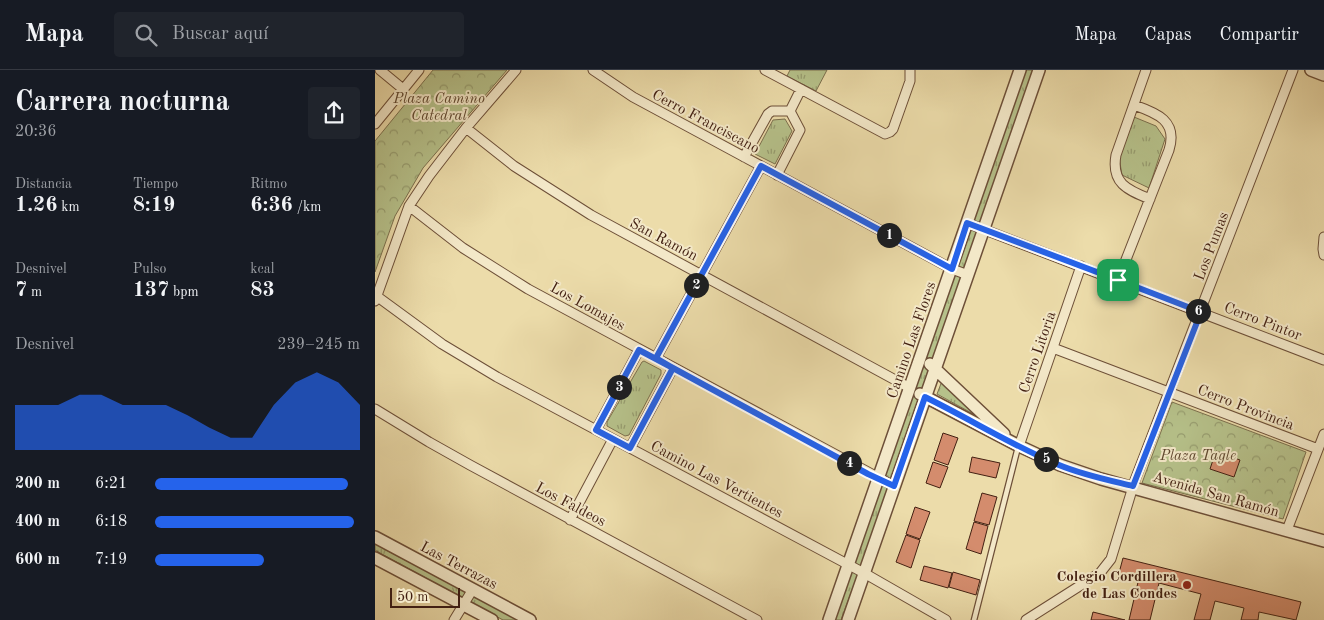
<!DOCTYPE html>
<html lang="es">
<meta charset="utf-8">
<style>
:root{--surface:#171b24;--page:#20242c;--text:#f1f3f6;--muted:#9ea1a6;--line:#363941;--accent:#2563eb}
body{margin:0;font-family:"Old Standard TT",serif;background:var(--page);color:var(--text);height:100vh;display:flex;flex-direction:column;font-size:19px;white-space:nowrap}
*{box-sizing:border-box;margin:0}
p{font-size:16px;color:var(--muted)}
.icon{flex:none;width:28px;height:28px;fill:none;stroke:currentColor;stroke-width:2;stroke-linecap:round;stroke-linejoin:round}
.map{position:relative;flex:1;overflow:hidden}
.details{display:flex;flex-direction:column;background:var(--surface);width:375px}
.details>*{flex:none}
.scale{position:absolute;left:15px;bottom:12px;width:70px;box-sizing:border-box;padding-left:5px;border:2px solid #432012;border-top:0;font-size:14px;line-height:18px;white-space:nowrap;color:#432012;-webkit-text-stroke:4px #f3e8c8;paint-order:stroke}
.pin{position:absolute;display:grid;place-items:center;width:42px;height:42px;color:#fff;margin:-21px;border-radius:10px;box-shadow:0 2px 8px #0006}
.km{position:absolute;width:25px;height:25px;margin:-12px;border-radius:50%;background:#222;color:#fff;font-size:14px;line-height:25px;text-align:center}
.round{display:grid;place-items:center;flex:none;width:52px;height:52px;border-radius:5px;background:var(--page)}
.headline{display:flex;align-items:center;justify-content:space-between;height:85px;padding:0 15px}
h1{font-size:28px;font-weight:700;line-height:38px}
.stats{display:grid;grid-template-columns:repeat(3,1fr);gap:8px;height:85px;padding:5px 15px}
.stats div{display:grid;align-content:center}
.stats b{font-size:21px;font-weight:700}
.stats small{font-size:14px;font-weight:400}
.stats p{font-size:14px}
.chart{height:140px;padding:10px 15px}
.chart p{display:flex;justify-content:space-between}
.chart svg{width:100%;height:90px;margin-top:5px;fill:var(--accent);opacity:.7}
ul{padding:0 15px;list-style:none;font-size:16px}
li{display:grid;grid-template-columns:80px 60px 1fr;align-items:center;height:38px}
li i{height:12px;border-radius:6px;background:var(--accent)}
header{display:flex;align-items:center;gap:30px;box-sizing:border-box;height:70px;padding:0 25px;background:var(--surface);border-bottom:1px solid var(--line)}
header strong{font-size:24px}
nav{display:flex;gap:28px;margin-inline-start:auto;font-size:18px}
.search{width:350px;height:45px;background:var(--page);display:flex;align-items:center;gap:12px;box-sizing:border-box;padding:0 18px;border-radius:5px;color:var(--muted);font-size:19px}
main{display:flex;flex:1;min-height:0}
.map>svg:first-child{display:block}
.grass{fill:url(#grass-tufts);stroke:#7c704e}
.forest{fill:url(#forest-crowns);stroke:#7c704e}
.building{fill:#d48c6d;stroke:#432012}
.lines{fill:none;stroke-linecap:round;stroke-linejoin:round}
.service-casing{stroke:#6d4f38;stroke-width:7}
.minor-casing{stroke:#6d4f38;stroke-width:11}
.tertiary-casing{stroke:#6d4f38;stroke-width:14}
.service{stroke:#f3e8c8;stroke-width:4.5}
.minor{stroke:#f3e8c8;stroke-width:9}
.tertiary{stroke:#f3e8c8;stroke-width:11}
.route-casing{stroke:#fff;stroke-width:10}
.route{stroke:#2563eb;stroke-width:6}
.poi-dot{fill:#8f2418;stroke:#f3e8c8;stroke-width:2}
.labels{text-anchor:middle;stroke-width:4;stroke-linejoin:round;paint-order:stroke}
.park-label{font-size:15px;font-style:italic;fill:#604830;stroke:#f3e8c8}
.street-label{font-size:15px;fill:#432012;stroke:#f3e8c8}
.poi-label{font-size:15px;font-weight:bold;fill:#432012;stroke:#f3e8c8;text-anchor:end}
</style>
<header>
<strong>Mapa</strong>
<div class="search"><svg class="icon" aria-label="search" viewBox="0 0 24 24"><circle cx="10" cy="10" r="6"/><path d="M15 15l6 6"/></svg>Buscar aquí</div>
<nav><a>Mapa</a><a>Capas</a><a>Compartir</a></nav>
</header>
<main>
<section class="details">
<div class="headline"><div><h1>Carrera nocturna</h1><p>20:36</p></div><a class="round"><svg class="icon" aria-label="share" viewBox="0 0 24 24"><path d="M12 15V3M7 8l5-5 5 5M5 13v7h14v-7"/></svg></a></div>
<div class="stats">
<div><p>Distancia</p><b>1.26<small> km</small></b></div>
<div><p>Tiempo</p><b>8:19</b></div>
<div><p>Ritmo</p><b>6:36<small> /km</small></b></div>
</div>
<div class="stats">
<div><p>Desnivel</p><b>7<small> m</small></b></div>
<div><p>Pulso</p><b>137<small> bpm</small></b></div>
<div><p>kcal</p><b>83</b></div>
</div>
<div class="chart"><p><span>Desnivel</span>239–245 m</p>
<svg viewBox="0 0 160 44" preserveAspectRatio="none"><path d="M0 44V22L10 22L20 22L30 17L40 17L50 22L60 22L70 22L80 27L90 33L100 38L110 38L120 22L130 11L140 6L150 11L160 22V44z"/></svg>
</div>
<ul>
<li><b>200 m</b>6:21<i style="width:94%"></i></li>
<li><b>400 m</b>6:18<i style="width:97%"></i></li>
<li><b>600 m</b>7:19<i style="width:53%"></i></li>
</ul>
</section>
<div class="map">
<svg width="949" height="550" viewBox="0 0 949 550">
<defs>
<pattern id="grass-tufts" width="24" height="20" patternUnits="userSpaceOnUse" patternTransform="scale(1.25)"><rect width="24" height="20" fill="#b6c18a"/><path d="M3 7l-1-3M5 7V3M7 7l1-3M15 17l-1-3M17 17v-4M19 17l1-3" fill="none" stroke="#969c6f"/></pattern>
<pattern id="forest-crowns" width="20" height="18" patternUnits="userSpaceOnUse" patternTransform="scale(1.25)"><rect width="20" height="18" fill="#b6c18a"/><path d="M2 6a3 3 0 1 1 6 0M12 15a3 3 0 1 1 6 0" fill="none" stroke="#969c6f"/></pattern>
</defs>
<rect width="100%" height="100%" fill="#ecdcaa"/>
<filter id="stains"><feTurbulence type="fractalNoise" baseFrequency=".004" numOctaves="4"/><feColorMatrix values="0 0 0 0 .2 0 0 0 0 .09 0 0 0 0 .02 0 0 0 .5 -.17"/></filter>
<radialGradient id="worn" r=".72"><stop offset=".6" stop-color="#630" stop-opacity="0"/><stop offset="1" stop-color="#630" stop-opacity=".3"/></radialGradient>
<!-- grass -->
<path class="grass" d="M415 0H452L441 21 412 6Z
M651 0H658L551 318 466 550H459Z
M759 47 781 56 790 69 774 118 747 105 744 87Z
M410 49 417 61 400 94 380 84 398 50Z
M269 291 286 300V304L254 365 250 366 232 356V352L267 292Z
M567 311 602 346 562 324Z
M0 473 9 479 144 550H128L5 483 0 480Z"/>
<!-- forest -->
<path class="forest" d="M58 0H132L48 98 20 146 0 202V71Z
M797 332 931 382 908 449 767 413Z"/>
<!-- building -->
<path class="building" d="M568 363 583 368 573 395 559 390Z
M841 381 865 390 859 407 835 399Z
M597 387 625 393 621 408 594 402Z
M558 392 573 397 565 418 551 413Z
M607 423 622 427 614 455 599 451Z
M540 437 555 442 545 469 531 464Z
M599 452 613 456 606 484 591 479Z
M531 465 545 470 536 498 521 492Z
M748 488 926 532 921 550 884 542 883 550H866L869 538 840 531 835 550H819L826 524 784 513 775 550H754L764 508 744 503Z
M549 496 577 503 573 518 545 510Z
M578 502 605 510 601 525 574 517Z
M718 542 750 550H716Z"/>
<g class="lines">
<!-- service casing -->
<g class="service-casing">
<path id="service" d="M599 550 643 377"/>
</g>
<!-- minor casing -->
<g class="minor-casing">
<path id="minor" d="M5 0 28 19
M218 0 258 27 284 41 577 199 593 205
M390 0 510 64 515 62 518 59 535 11V0
M771 0 741 85C736 113 752 120 775 129
M415 41 426 19
M0 54 44 0
M91 58 139 96 216 145 535 318
M369 87 393 44 397 41H415
M402 105 425 60 415 41
M34 136 88 178 153 219 519 416
M592 153 949 290
M949 167 948 179 949 185
M743 210 794 80C803 51 782 43 759 35
M0 225 67 274 122 307 489 503 571 550
M0 231 34 136 54 106 91 58 141 0
M678 278 943 379
M281 288 386 96
M0 339 54 372 95 395 382 550
M221 360 264 280
M644 376 706 196
M255 378 298 298
M195 450 238 369
M912 460 949 364
M79 550 98 519
M651 550 725 503 736 489 760 410 918 0"/>
</g>
<!-- tertiary casing -->
<g class="tertiary-casing">
<path id="tertiary" d="M936 0 949 5
M555 294 629 364
M545 324 644 376 685 395 726 409 949 471
M0 467 155 550
M0 488 117 550
M454 550 645 0
M473 550 664 0"/>
</g>
<!-- service -->
<use href="#service" class="service"/>
<!-- minor -->
<use href="#minor" class="minor"/>
<!-- tertiary -->
<use href="#tertiary" class="tertiary"/>
</g>
<g class="lines">
<!-- route casing -->
<g class="route-casing">
<path id="route" d="M743 210 592 153 577 199 386 96 281 288 298 298 255 378 221 360 264 280 298 298 493 404 519 416 550 327C595 349 638 376 684 395 708 405 733 410 758 416L826 242 743 210"/>
</g>
<!-- route -->
<use href="#route" class="route"/>
</g>
<!-- markers -->
<circle class="poi-dot" cx="812" cy="515" r="5"/>
<g class="labels">
<!-- park labels -->
<g class="park-label">
<text x="64" y="33">Plaza Camino<tspan x="64" dy="17">Catedral</tspan></text>
<text x="823" y="390">Plaza Tagle</text>
</g>
<!-- street labels -->
<g class="street-label">
<text transform="translate(331 51) rotate(28)" y="5">Cerro Franciscano</text>
<text transform="translate(289 169) rotate(28)" y="5">San Ramón</text>
<text transform="translate(836 176) rotate(-69)" y="5">Los Pumas</text>
<text transform="translate(213 236) rotate(29)" y="5">Los Lomajes</text>
<text transform="translate(888 251) rotate(21)" y="5">Cerro Pintor</text>
<text transform="translate(536 270) rotate(-71)" y="5">Camino Las Flores</text>
<text transform="translate(662 282) rotate(-71)" y="5">Cerro Litoria</text>
<text transform="translate(871 337) rotate(21)" y="5">Cerro Provincia</text>
<text transform="translate(342 409) rotate(28)" y="5">Camino Las Vertientes</text>
<text transform="translate(841 424) rotate(16)" y="5">Avenida San Ramón</text>
<text transform="translate(196 434) rotate(28)" y="5">Los Faldeos</text>
<text transform="translate(84 495) rotate(28)" y="5">Las Terrazas</text>
</g>
<!-- poi labels -->
<g class="poi-label">
<text x="802" y="511">Colegio Cordillera<tspan x="802" dy="17">de Las Condes</tspan></text>
</g>
</g>
<rect width="100%" height="100%" filter="url(#stains)"/>
<rect width="100%" height="100%" fill="url(#worn)"/>
</svg>
<div class="scale">50 m</div>
<div class="pin" style="left:743px;top:210px;background:#1e9e55"><svg class="icon" aria-label="arrive" viewBox="0 0 24 24"><path d="M6 21V4h12l-3 4 3 4H6"/></svg></div>
<b class="km" style="left:514px;top:165px">1</b>
<b class="km" style="left:321px;top:215px">2</b>
<b class="km" style="left:244px;top:317px">3</b>
<b class="km" style="left:474px;top:393px">4</b>
<b class="km" style="left:671px;top:389px">5</b>
<b class="km" style="left:823px;top:241px">6</b>
</div>
</main>
